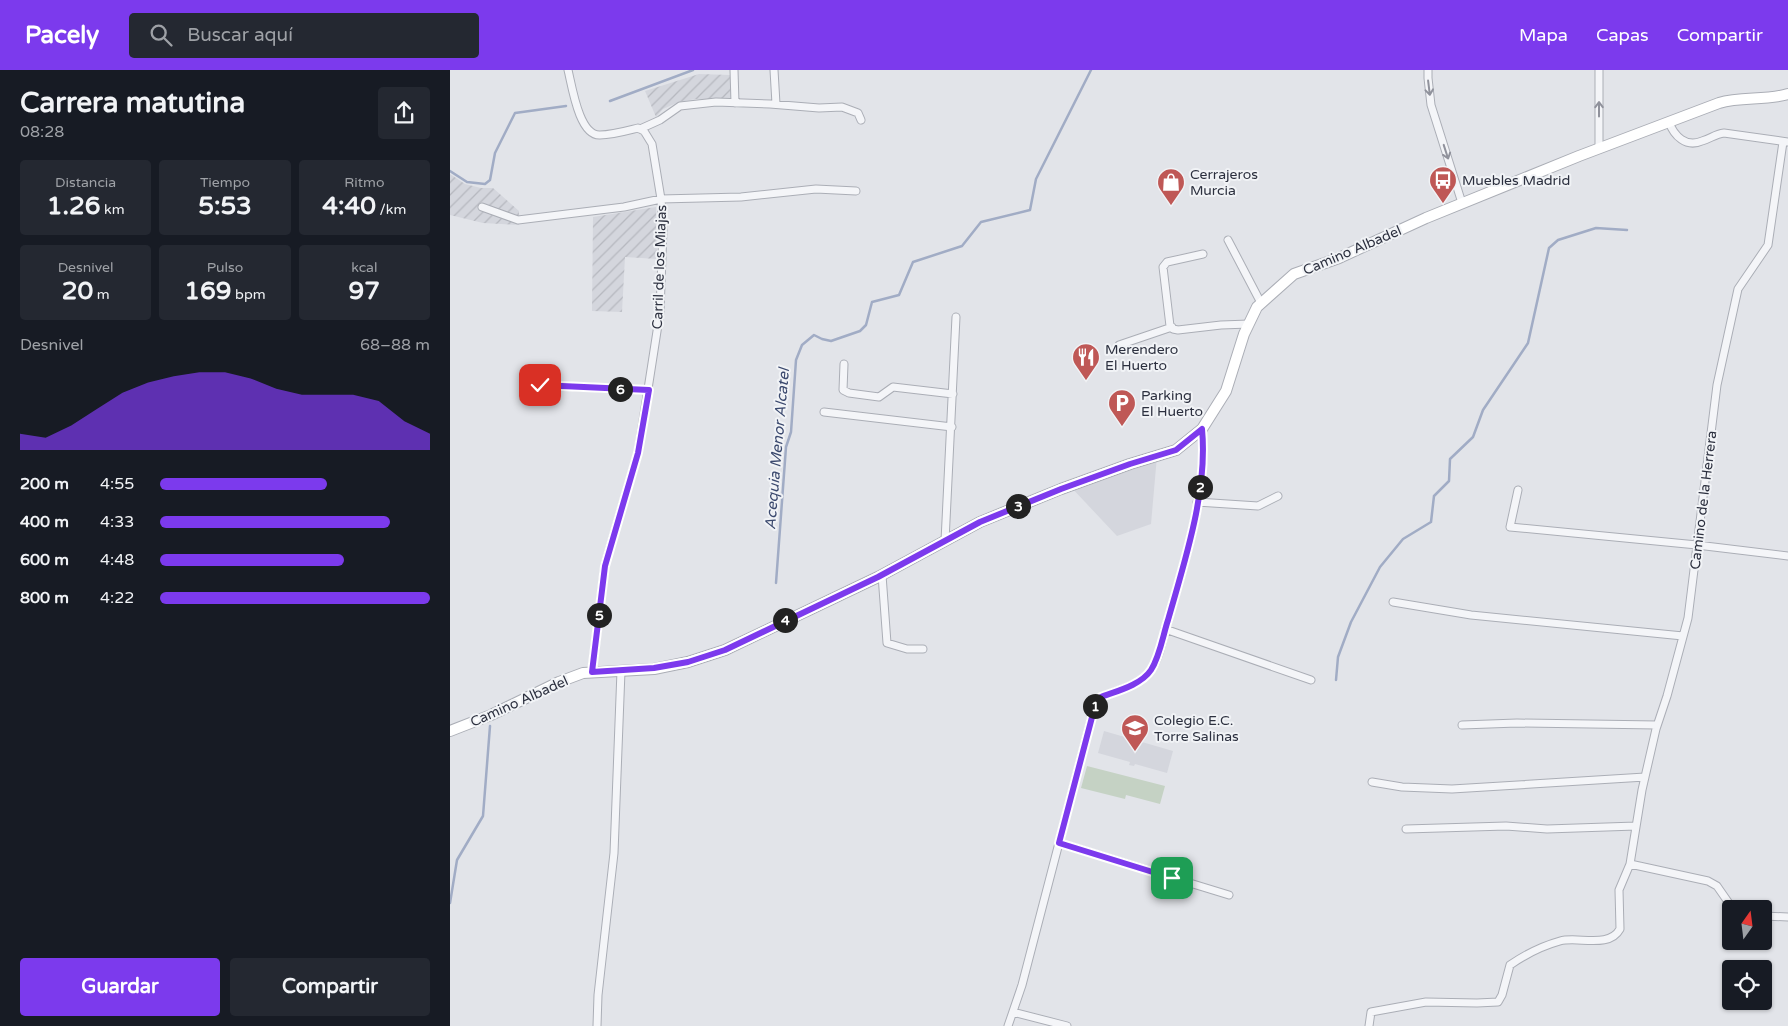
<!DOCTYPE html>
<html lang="es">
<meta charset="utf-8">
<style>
:root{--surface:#171b24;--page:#242831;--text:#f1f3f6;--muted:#9ea1a6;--accent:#7c3aed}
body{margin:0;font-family:"Varela Round",sans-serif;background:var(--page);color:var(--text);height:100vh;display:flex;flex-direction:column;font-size:19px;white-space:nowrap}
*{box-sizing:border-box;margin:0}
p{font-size:16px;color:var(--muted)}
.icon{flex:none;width:28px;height:28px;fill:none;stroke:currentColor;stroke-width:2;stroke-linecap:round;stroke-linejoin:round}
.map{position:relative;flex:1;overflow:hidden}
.drawer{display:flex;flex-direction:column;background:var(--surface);width:450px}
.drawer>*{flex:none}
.needle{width:32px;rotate:14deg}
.fabs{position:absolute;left:1272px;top:830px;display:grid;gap:10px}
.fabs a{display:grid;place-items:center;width:50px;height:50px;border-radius:5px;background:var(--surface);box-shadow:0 1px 4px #0004;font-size:25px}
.pin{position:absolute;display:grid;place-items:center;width:42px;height:42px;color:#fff;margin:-21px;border-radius:10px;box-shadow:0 2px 8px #0006}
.km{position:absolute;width:25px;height:25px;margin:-12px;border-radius:50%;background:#222;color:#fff;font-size:14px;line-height:25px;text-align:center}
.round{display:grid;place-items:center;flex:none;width:52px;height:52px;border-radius:5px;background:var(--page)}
.overview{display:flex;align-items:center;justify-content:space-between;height:85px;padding:0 20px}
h1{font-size:28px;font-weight:800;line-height:38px}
.metrics{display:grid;grid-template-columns:repeat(3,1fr);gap:8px;height:85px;padding:5px 20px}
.metrics div{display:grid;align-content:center;border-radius:5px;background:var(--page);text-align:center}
.metrics b{font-size:25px;font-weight:800}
.metrics small{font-size:14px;font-weight:400}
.metrics p{font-size:14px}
.chart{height:140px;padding:10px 20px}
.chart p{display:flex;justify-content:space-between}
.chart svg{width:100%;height:90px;margin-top:5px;fill:var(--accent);opacity:.7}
.primary-button{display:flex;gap:10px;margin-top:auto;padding:10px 20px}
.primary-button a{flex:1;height:58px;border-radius:5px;background:var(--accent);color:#fff;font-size:20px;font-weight:800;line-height:58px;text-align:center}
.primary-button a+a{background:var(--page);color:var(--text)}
ul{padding:0 20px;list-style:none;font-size:16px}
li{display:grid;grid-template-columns:80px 60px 1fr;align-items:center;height:38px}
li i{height:12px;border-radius:6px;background:var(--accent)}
header{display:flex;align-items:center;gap:30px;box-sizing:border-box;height:70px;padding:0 25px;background:var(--accent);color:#fff}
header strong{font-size:24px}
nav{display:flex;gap:28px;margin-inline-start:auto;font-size:18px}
.search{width:350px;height:45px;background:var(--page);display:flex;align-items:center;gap:12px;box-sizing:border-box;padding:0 18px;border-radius:5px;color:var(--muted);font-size:19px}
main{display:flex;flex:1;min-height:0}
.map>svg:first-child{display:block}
.built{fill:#d4d6dd}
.industrial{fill:url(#industrial-furrows)}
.garden{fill:#c5d2c4}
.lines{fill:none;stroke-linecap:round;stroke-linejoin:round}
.stream{stroke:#a1acc5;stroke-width:2.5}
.street-casing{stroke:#abaeb6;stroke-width:9}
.secondary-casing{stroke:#abaeb6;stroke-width:12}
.street{stroke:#f4f5f8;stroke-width:7}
.secondary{stroke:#fff;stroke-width:10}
.oneway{stroke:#90929c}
.route-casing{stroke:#fff;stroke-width:10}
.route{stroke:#7c3aed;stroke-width:6}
.labels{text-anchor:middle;stroke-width:4;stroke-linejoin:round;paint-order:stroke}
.poi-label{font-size:14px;fill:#2c303f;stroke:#f1f3f6;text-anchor:start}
.street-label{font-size:14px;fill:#2c303f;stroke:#f1f3f6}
.water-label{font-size:15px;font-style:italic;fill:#3b496e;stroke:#f1f3f6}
</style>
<header>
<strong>Pacely</strong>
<div class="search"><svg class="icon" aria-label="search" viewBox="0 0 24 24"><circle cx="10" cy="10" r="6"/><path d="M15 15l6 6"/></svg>Buscar aquí</div>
<nav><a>Mapa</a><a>Capas</a><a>Compartir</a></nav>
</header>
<main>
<section class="drawer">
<div class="overview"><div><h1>Carrera matutina</h1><p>08:28</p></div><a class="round"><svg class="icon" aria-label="share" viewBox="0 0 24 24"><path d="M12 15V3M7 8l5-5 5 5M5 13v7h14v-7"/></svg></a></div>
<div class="metrics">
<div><p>Distancia</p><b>1.26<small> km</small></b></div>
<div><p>Tiempo</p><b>5:53</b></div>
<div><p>Ritmo</p><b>4:40<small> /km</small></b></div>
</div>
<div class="metrics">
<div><p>Desnivel</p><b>20<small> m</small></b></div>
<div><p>Pulso</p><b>169<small> bpm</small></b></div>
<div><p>kcal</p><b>97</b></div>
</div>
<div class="chart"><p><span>Desnivel</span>68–88 m</p>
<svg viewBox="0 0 160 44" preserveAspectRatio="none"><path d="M0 44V36L10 38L20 32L30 24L40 16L50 11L60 8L70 6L80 6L90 9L100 14L110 17L120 17L130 17L140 20L150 30L160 36V44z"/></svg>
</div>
<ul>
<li><b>200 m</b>4:55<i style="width:62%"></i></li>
<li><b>400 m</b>4:33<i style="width:85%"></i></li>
<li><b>600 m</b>4:48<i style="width:68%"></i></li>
<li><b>800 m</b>4:22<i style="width:100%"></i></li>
</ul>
<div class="primary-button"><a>Guardar</a><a>Compartir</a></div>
</section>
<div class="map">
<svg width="1338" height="956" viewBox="0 0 1338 956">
<defs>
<pattern id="industrial-furrows" width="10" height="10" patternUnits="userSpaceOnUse" patternTransform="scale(1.25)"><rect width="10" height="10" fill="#d4d6dd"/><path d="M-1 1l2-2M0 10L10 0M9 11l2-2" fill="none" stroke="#b6b8bf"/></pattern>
</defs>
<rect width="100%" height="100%" fill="#e2e4e9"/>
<!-- built -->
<path class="built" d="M707 386 701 454 667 466 620 416Z
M654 661 723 681 717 703 685 694 684 696 679 695 680 692 648 683Z"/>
<!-- industrial -->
<path class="industrial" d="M249 4 280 5 282 29H246L229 32 213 39 206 47 195 21Z
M0 104 15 114 31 118H43L69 141V155L33 153 0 145Z
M206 137 207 189 175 187 172 242 142 241 143 147Z"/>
<!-- garden -->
<path class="garden" d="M637 696 715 716 710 734 676 725 675 729 631 718Z"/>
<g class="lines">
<!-- stream -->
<path class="stream" d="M160 31 243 0
M0 101 17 112 35 114 40 110 45 83 65 43 116 36
M326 513 336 377 341 362 346 290 352 275 364 265 372 269 381 271 410 261 416 255 422 232 449 225 463 192 512 176 531 152 580 140 586 109 641 0
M886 610 888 587 901 552 930 497 953 469 981 452 984 426 999 411 1000 389 1023 367 1033 340 1078 273 1099 178 1108 170 1146 158 1177 160
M0 833 7 790 33 746 40 656"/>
<!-- street casing -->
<g class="street-casing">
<path id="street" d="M118 0C122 16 129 66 150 65 162 65 176 61 188 58L194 61 202 74 211 129 213 159 210 242 188 383 155 495 142 602
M284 0 285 33
M324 0 326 34
M978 0V8L981 35 1012 133
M1149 0V78
M1219 52C1224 66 1236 78 1252 71 1260 69 1265 64 1274 63L1338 72
M190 59 210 50 230 36 266 32 320 34 369 38 392 37 408 43 411 50
M32 137 68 150 174 137 211 129 291 127 366 119 406 121
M778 170 811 233
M753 184 717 192 713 197 720 256 723 259 728 260 771 255 799 254
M669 275 722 257
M394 294 393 320 399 323 429 327 443 317 503 324
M90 315 199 320
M374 342 502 357
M1068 420 1060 457 1247 475 1338 486
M747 432 808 436 828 426
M495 471 506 247
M432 505 437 573 457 579H473
M943 532 1021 545 1233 566
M715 559 861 610
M1012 655 1067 653 1207 655
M922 712 952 717 1002 719 1195 707
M956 759 1056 756 1097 759 1186 756
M609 773 779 825
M1180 794 1258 811 1267 816 1283 839
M1314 846 1338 847
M563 942 617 956
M147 956 148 925 164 783 171 601
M558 956 572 915 646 631 651 627C667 621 690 615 701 600 711 586 713 565 718 550 735 490 758 421 752 359
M919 956 921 942 976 932 1027 933 1048 932 1052 925 1060 895C1076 884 1092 876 1110 871 1128 866 1159 879 1170 859L1169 820 1180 794 1192 720 1206 659 1217 626 1238 548 1267 315 1288 219 1318 175 1333 72"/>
</g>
<!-- secondary casing -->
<g class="secondary-casing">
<path id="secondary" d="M0 661 41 645 109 612 133 603 204 599 238 592 275 580 428 507 530 452 611 419 680 394 726 380 752 359 776 321 794 264 807 237 844 204 889 188 976 148 1129 86 1269 33C1291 26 1315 31 1338 24"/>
</g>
<!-- street -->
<use href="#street" class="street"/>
<!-- secondary -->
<use href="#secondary" class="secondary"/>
</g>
<!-- one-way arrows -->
<defs><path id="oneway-shaft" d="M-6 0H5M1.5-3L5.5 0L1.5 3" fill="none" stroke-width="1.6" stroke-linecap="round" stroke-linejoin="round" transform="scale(1.25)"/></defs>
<g class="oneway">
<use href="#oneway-shaft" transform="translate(979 18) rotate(83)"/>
<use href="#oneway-shaft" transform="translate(1149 39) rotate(-90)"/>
<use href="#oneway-shaft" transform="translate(996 82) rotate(72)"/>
</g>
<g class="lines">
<!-- route casing -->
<g class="route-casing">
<path id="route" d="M90 315 199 320 188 383 155 496 142 602 204 598 238 592 275 580 428 507 530 452 611 419 680 394 726 380 752 359C758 421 735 490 718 550 713 565 710 586 701 600 691 615 667 621 651 627L646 632 609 773 722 808"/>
</g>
<!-- route -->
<use href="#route" class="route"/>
</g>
<!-- icons -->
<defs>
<g id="bus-pin" transform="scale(1.4375)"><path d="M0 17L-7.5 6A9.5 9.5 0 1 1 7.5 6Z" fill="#bf5856" stroke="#f1f3f6"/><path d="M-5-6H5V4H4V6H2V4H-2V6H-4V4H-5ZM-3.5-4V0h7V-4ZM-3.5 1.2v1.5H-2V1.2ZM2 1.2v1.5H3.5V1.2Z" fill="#fff"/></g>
<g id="shop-pin" transform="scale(1.4375)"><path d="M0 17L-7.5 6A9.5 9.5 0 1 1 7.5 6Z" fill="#bf5856" stroke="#f1f3f6"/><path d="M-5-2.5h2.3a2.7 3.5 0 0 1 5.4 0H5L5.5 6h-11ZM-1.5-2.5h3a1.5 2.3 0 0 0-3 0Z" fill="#fff"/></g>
<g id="restaurant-pin" transform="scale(1.4375)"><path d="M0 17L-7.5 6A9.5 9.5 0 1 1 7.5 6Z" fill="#bf5856" stroke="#f1f3f6"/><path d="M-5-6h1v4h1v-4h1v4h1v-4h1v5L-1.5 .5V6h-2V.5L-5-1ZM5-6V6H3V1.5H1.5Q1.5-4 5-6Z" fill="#fff"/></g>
<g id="parking-pin" transform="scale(1.4375)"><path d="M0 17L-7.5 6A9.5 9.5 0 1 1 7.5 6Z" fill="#bf5856" stroke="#f1f3f6"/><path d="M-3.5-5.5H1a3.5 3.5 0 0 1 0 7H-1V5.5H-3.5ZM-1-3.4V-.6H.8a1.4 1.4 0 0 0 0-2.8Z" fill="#fff"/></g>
<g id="school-pin" transform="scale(1.4375)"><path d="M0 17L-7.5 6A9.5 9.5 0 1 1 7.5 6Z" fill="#bf5856" stroke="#f1f3f6"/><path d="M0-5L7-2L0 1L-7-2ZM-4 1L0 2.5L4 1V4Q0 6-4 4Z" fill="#fff"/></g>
</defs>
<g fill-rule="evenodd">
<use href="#bus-pin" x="993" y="110"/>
<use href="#shop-pin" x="721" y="112"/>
<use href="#restaurant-pin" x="636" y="287"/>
<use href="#parking-pin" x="672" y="333"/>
<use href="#school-pin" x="685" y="658"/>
</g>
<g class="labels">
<!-- poi labels -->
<g class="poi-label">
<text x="740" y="109">Cerrajeros<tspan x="740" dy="16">Murcia</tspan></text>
<text x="1012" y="115">Muebles Madrid</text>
<text x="655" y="284">Merendero<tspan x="655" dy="16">El Huerto</tspan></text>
<text x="691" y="330">Parking<tspan x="691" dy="16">El Huerto</tspan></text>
<text x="704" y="655">Colegio E.C.<tspan x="704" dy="16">Torre Salinas</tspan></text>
</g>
<!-- street labels -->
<g class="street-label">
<text transform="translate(902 180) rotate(-23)" y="5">Camino Albadel</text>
<text transform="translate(209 197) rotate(-88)" y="5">Carril de los Miajas</text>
<text transform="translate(1253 430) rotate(-83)" y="5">Camino de la Herrera</text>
<text transform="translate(69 631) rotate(-24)" y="5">Camino Albadel</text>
</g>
<!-- water labels -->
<g class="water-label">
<text transform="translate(327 379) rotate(-85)" y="5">Acequia Menor Alcatel</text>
</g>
</g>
</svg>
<div class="fabs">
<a><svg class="needle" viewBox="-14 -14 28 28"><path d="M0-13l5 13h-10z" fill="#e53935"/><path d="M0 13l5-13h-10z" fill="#9ea1a6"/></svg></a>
<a><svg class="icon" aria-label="locate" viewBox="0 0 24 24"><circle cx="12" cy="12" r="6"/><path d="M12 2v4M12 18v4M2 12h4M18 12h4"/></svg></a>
</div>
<div class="pin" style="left:722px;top:808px;background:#1e9e55"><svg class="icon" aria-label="arrive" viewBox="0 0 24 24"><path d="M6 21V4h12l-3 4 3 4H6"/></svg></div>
<div class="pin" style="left:90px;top:315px;background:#d93025"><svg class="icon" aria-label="check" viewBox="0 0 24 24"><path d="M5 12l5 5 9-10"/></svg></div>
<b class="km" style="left:645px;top:636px">1</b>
<b class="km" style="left:750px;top:417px">2</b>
<b class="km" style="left:568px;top:436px">3</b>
<b class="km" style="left:335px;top:550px">4</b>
<b class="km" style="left:149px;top:545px">5</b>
<b class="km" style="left:170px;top:319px">6</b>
</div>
</main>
